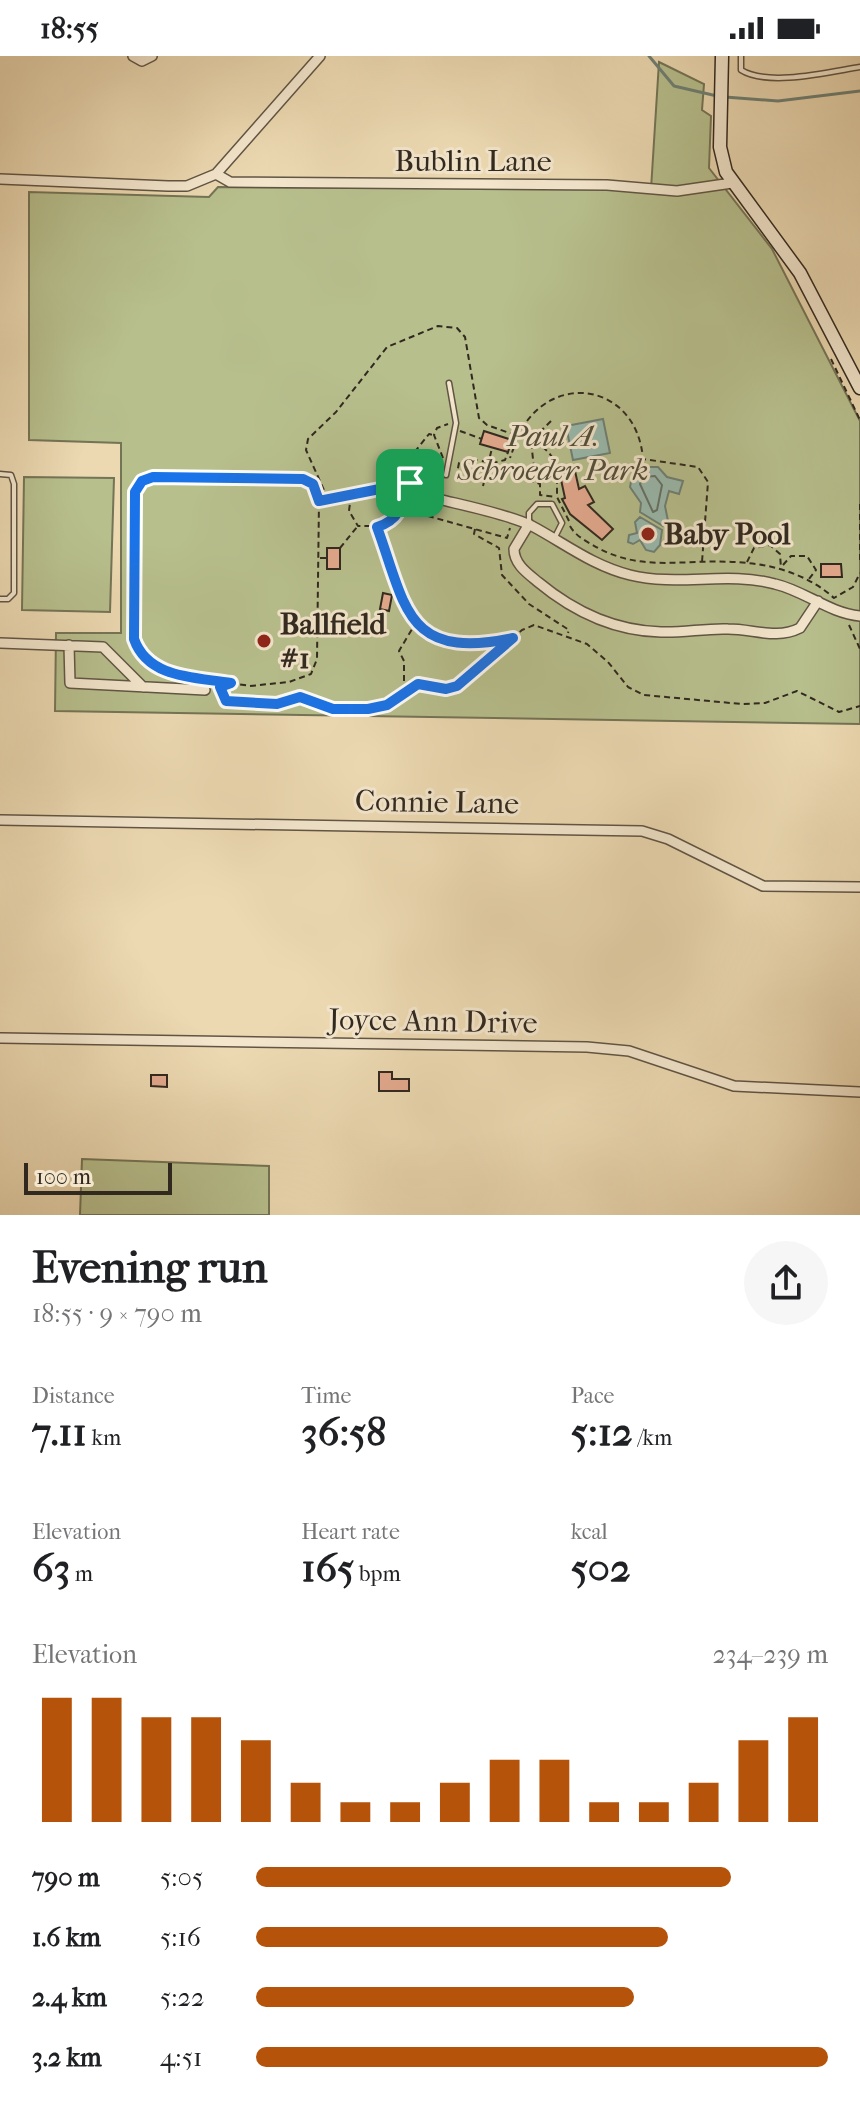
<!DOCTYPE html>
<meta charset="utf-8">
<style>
:root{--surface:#fff;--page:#f6f6f6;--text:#202124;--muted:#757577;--accent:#b45309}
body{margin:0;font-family:"IM FELL French Canon",serif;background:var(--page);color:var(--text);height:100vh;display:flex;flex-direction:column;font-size:30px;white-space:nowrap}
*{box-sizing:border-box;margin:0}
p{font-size:26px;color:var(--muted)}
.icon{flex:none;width:44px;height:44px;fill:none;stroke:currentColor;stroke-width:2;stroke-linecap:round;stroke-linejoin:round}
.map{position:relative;height:1159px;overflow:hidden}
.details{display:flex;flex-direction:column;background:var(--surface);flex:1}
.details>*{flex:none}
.scale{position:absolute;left:24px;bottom:20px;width:148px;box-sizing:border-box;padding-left:8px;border:4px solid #31291f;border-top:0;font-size:22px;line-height:28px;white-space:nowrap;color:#31291f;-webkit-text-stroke:6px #f3e6cd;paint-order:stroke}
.pin{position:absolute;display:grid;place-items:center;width:68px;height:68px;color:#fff;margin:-34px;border-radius:16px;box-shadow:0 4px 12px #0006}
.round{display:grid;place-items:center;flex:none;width:84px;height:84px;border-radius:42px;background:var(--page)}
.summary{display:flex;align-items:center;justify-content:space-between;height:136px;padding:0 32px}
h1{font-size:44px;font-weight:800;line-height:60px}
.figures{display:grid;grid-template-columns:repeat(3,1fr);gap:12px;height:136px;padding:8px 32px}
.figures div{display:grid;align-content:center}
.figures b{font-size:40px;font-weight:800}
.figures small{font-size:22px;font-weight:400}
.figures p{font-size:22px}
.chart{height:224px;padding:16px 32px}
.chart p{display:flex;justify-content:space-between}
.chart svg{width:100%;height:144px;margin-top:8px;stroke:var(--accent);stroke-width:6}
ul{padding:0 32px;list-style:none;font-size:26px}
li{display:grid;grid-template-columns:128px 96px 1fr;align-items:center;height:60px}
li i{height:20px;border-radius:10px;background:var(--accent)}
.status{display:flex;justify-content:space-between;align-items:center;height:56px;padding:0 40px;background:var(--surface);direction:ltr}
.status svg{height:22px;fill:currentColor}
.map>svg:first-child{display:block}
.green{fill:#b7bf8d;stroke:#747456;stroke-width:2}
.water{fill:#99baae;stroke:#6f8075;stroke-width:2}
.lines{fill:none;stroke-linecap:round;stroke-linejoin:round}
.shore{stroke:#657266;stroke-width:2}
.stream{stroke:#6f8075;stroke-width:3}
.building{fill:#e4aa8f;stroke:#31291f;stroke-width:2}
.lane-casing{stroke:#605544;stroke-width:7}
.street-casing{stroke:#605544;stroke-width:12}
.secondary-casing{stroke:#31291f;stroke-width:15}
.path{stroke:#31291f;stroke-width:2;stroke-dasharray:6 4;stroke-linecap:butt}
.lane{stroke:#f3e6cd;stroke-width:4}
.street{stroke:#f3e6cd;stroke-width:9}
.secondary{stroke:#f3e6cd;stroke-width:12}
.route-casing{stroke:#fff;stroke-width:16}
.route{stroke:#1a73e8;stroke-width:10}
.poi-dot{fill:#8f2418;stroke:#f3e6cd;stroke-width:3}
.labels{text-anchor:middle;stroke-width:6;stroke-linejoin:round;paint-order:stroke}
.street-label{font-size:30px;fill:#31291f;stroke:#f3e6cd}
.park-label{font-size:30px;font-style:italic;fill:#524e3a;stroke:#f3e6cd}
.poi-label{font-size:30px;font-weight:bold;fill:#31291f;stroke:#f3e6cd;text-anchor:start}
</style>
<div class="status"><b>18:55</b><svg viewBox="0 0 49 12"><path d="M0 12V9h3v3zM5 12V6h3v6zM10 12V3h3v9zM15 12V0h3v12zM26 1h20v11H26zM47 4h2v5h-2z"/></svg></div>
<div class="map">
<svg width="860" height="1159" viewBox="0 0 860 1159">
<rect width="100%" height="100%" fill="#ecd9b2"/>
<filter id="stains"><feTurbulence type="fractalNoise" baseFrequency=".0025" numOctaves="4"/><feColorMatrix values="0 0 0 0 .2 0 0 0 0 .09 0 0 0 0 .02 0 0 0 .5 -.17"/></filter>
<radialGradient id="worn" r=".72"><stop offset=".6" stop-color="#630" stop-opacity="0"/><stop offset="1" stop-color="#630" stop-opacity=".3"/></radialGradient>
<!-- green -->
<path class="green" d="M659 6 704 28 702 54 711 60 709 112 772 193 860 365V668L55 655 56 577H121V387L29 384V136L209 141 218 131 651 133Z
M24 421 114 422 110 556 22 554Z
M82 1103 269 1110V1159H80Z"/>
<!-- water -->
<path class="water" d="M603 363 610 397 573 404 566 370Z
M639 411H658L667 421 683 425 679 438 669 435 665 450 668 465 663 470 640 456 641 447 630 431 633 415Z
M640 461 662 474 660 489 654 496 646 494 640 484 633 488 628 486 629 479 637 477 635 466Z"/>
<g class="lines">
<!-- shore -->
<path class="shore" d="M655 420 662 429 657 454 653 456 640 428 643 421Z"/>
<!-- stream -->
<path class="stream" d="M649 0 674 30 717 40
M725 41 778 45 860 35"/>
</g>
<!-- building -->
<path class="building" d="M484 375 512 384 508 396 480 388Z
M575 415 579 433 585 430 594 446 588 449 613 473 602 484 570 458 562 443 565 442 560 419Z
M327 492H340V513H327Z
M821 508H841L842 521H821Z
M383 537 392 539 389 555 380 553Z
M379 1016H392V1023H409V1035H379Z
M151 1019H167V1031L151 1030Z"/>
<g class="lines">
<!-- lane casing -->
<g class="lane-casing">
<path id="lane" d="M741 0V14C768 31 829 16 860 11
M0 418 11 419 14 428V537L8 543H0
M446 419 456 367 449 327
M529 466V457L537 448H552L562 467 555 481"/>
</g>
<!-- street casing -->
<g class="street-casing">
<path id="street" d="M133 0 142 5 152 0
M216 118 230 126 607 129 677 135 732 127
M0 123 168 130H187L216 118 320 0
M425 424 429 438 438 443C462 449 511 459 532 470 564 487 593 510 630 519 678 531 727 515 775 528 805 535 829 557 860 560
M529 468 514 493C514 508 527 517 538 526 573 555 615 575 661 576 683 577 706 572 728 573 754 573 776 584 800 572L818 545
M0 587 103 591 143 631
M69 589 70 627 205 634
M0 764 642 775 668 783 763 830 860 831
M0 982 587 991 629 995 734 1030 860 1036"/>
</g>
<!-- secondary casing -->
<g class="secondary-casing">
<path id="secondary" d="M722 0 720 91 726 116 800 217 860 332"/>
</g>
<!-- path -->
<path class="path" d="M831 303 860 364
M551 365 531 385 535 421 553 420C560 395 537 387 518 380 550 313 637 327 643 403L698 411 708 426 702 506
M460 375 482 383
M443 402 434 379 437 372 448 368
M410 411 402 419 410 427 417 417 410 411 413 398 429 378 433 379
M153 421 303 423 313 428 319 445 317 603 311 618 289 626 250 630 170 617 145 603 137 591 133 572 135 436 142 425Z
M456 422 459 407 466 402 493 407 505 404 508 396
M528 424 540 428V439L556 441
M483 430 492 392
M351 439 349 455 358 470H381L400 455 410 427
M328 443 306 394 308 383 336 356 387 291 438 270 457 272 465 281 479 362 487 369 518 380 510 402
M320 445 416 426
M860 448V508
M430 450 428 460 507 482 510 472
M569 465 557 441V420L579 413
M570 470C576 481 588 486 598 492 643 516 684 503 732 506 769 507 806 517 834 542L853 531 860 517
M377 471C406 549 405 606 512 582
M475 473 474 478 499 492 502 519 529 548 569 574 568 577
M340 492 357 471
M320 502H327
M747 506 754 492 770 489 780 498 781 512
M783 509 791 500H807L816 514 809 523
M849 569 860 593
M220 631 226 645 277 648 300 641 333 653H368L387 649 418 628 446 633 457 630 522 574 534 569 587 588 608 606 628 631 644 639 742 648 765 647 797 635 839 656 860 650
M213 632 230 627
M404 635V605L399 595 415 568"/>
<!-- lane -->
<use href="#lane" class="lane"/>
<!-- street -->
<use href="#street" class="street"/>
<!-- secondary -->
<use href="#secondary" class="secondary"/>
</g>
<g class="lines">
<!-- route casing -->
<g class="route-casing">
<path id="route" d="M153 421 303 423 313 428 319 445 410 427C404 447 399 465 377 471 406 550 405 605 513 582L457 630 446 633 418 628 387 649 368 653H333L300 641 277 648 226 645 220 631 231 627C196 621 148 623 134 583L135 436 142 425Z"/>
</g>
<!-- route -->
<use href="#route" class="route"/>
</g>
<!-- markers -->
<g class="poi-dot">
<circle cx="648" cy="478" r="8"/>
<circle cx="264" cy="585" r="8"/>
</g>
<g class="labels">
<!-- street labels -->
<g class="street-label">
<text x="473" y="115">Bublin Lane</text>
<text transform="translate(437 746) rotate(1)" y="10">Connie Lane</text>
<text transform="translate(433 965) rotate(1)" y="10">Joyce Ann Drive</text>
</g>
<!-- park labels -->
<g class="park-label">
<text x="553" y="390">Paul A.<tspan x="553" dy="34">Schroeder Park</tspan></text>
</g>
<!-- poi labels -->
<g class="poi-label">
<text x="664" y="488">Baby Pool</text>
<text x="280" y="578">Ballfield<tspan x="280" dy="34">#1</tspan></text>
</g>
</g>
<rect width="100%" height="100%" filter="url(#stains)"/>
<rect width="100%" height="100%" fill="url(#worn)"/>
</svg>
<div class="scale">100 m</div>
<div class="pin" style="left:410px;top:427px;background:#1e9e55"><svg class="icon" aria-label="arrive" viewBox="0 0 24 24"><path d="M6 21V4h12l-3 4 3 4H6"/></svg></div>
</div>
<section class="details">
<div class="summary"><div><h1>Evening run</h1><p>18:55 · 9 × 790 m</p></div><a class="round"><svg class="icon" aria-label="share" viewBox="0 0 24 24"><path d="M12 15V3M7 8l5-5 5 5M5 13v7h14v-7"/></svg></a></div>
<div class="figures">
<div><p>Distance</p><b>7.11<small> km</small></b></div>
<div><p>Time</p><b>36:58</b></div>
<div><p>Pace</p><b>5:12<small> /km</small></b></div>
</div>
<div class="figures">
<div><p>Elevation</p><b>63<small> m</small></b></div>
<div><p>Heart rate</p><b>165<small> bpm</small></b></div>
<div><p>kcal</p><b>502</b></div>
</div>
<div class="chart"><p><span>Elevation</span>234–239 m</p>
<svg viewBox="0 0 160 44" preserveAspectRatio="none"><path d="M5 44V6M15 44V6M25 44V12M35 44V12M45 44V19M55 44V32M65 44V38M75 44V38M85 44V32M95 44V25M105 44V25M115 44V38M125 44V38M135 44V32M145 44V19M155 44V12"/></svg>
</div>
<ul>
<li><b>790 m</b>5:05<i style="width:83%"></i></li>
<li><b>1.6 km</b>5:16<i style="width:72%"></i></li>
<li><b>2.4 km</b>5:22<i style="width:66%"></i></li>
<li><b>3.2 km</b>4:51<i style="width:100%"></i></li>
</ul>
</section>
